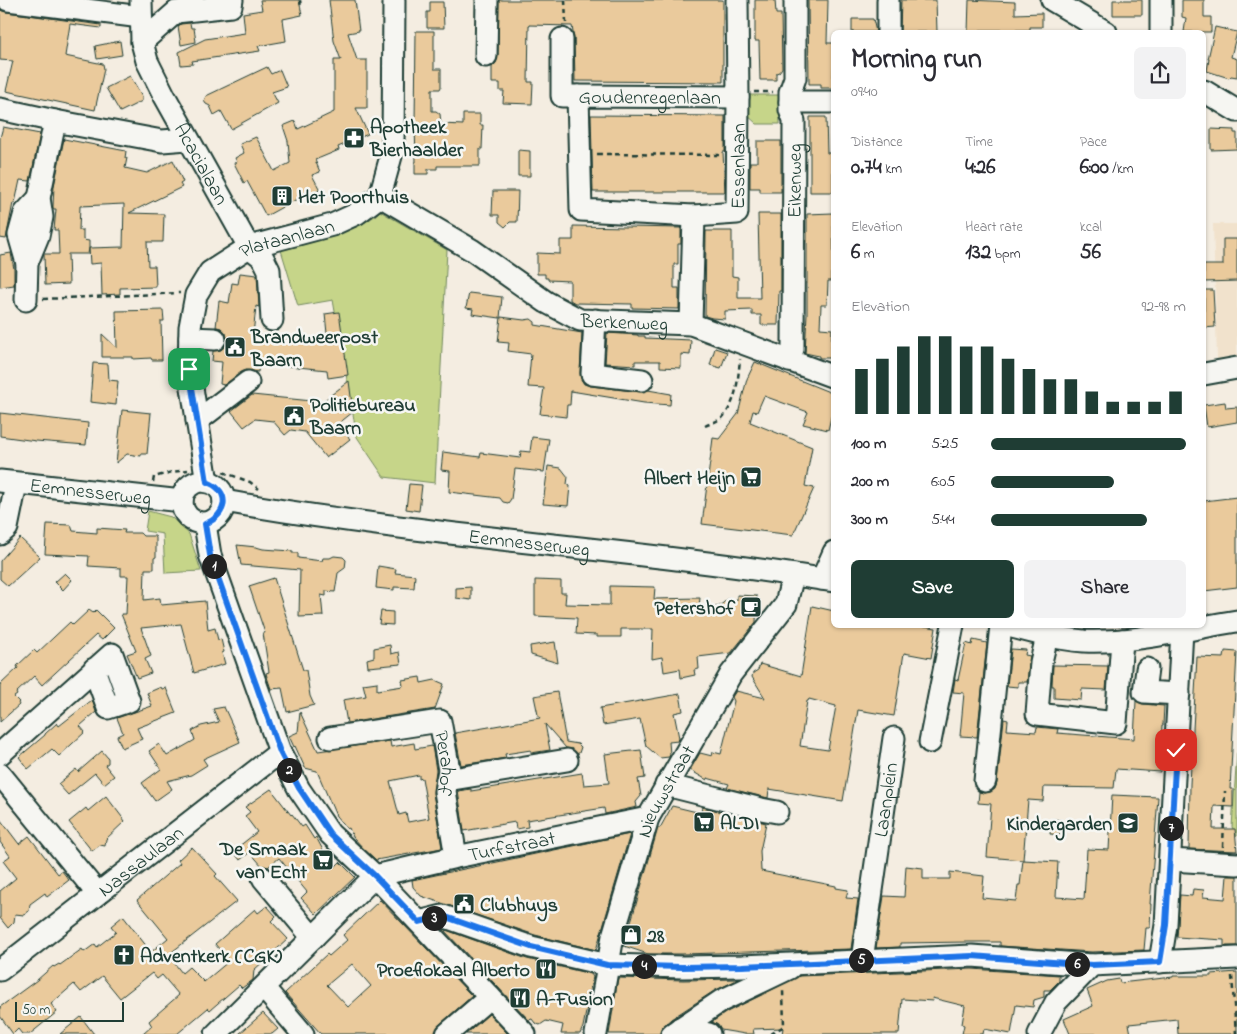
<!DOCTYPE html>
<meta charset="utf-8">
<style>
:root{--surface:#fff;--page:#f2f2f3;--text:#2b2b33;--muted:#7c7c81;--accent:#1f3d34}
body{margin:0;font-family:"Indie Flower",sans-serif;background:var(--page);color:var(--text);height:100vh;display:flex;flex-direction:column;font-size:19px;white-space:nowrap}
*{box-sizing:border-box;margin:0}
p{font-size:16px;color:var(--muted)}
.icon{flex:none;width:28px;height:28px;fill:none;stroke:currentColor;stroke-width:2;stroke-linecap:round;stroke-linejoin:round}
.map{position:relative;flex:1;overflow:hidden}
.panel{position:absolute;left:831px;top:30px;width:375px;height:598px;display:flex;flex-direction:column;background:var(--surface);border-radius:8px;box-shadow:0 1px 4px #0004}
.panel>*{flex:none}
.scale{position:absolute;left:15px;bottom:12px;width:109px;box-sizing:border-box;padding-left:5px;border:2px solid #1f3d34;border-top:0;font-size:14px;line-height:18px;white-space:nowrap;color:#1f3d34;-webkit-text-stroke:4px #f6f6f2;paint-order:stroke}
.pin{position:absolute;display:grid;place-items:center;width:42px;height:42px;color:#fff;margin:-21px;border-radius:10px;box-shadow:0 2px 8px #0006}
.km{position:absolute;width:25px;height:25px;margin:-12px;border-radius:50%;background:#222;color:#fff;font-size:14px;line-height:25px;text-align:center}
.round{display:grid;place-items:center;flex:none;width:52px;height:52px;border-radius:8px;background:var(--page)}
.overview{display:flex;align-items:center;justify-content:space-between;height:85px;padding:0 20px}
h1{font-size:28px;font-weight:700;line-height:38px}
.metrics{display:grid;grid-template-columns:repeat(3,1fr);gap:8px;height:85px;padding:5px 20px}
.metrics div{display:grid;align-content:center}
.metrics b{font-size:21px;font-weight:700}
.metrics small{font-size:14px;font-weight:400}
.metrics p{font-size:14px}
.chart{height:140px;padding:10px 20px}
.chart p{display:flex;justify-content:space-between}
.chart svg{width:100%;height:90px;margin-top:5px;stroke:var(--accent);stroke-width:6}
.cta{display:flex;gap:10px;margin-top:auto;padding:10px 20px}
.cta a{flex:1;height:58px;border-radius:8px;background:var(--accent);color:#fff;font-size:20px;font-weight:700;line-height:58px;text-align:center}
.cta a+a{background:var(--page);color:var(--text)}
ul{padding:0 20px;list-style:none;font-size:16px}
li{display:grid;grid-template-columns:80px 60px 1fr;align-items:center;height:38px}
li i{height:12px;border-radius:6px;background:var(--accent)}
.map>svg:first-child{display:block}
.built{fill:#f1e2cc}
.green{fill:#c6d589;stroke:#72895e}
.building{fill:#eaca9c;stroke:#1f3d34;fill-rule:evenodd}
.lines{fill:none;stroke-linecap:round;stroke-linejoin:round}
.minor-casing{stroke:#1f3d34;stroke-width:25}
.path{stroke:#1f3d34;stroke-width:2.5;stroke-dasharray:5 4;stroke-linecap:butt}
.minor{stroke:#f6f6f2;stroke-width:21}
.route-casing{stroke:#fff;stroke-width:10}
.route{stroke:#1a73e8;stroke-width:6}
.labels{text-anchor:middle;stroke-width:5;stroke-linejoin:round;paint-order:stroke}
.street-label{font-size:20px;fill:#1f3d34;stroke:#f6f6f2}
.poi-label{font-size:20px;font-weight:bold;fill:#1f3d34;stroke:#f6f6f2;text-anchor:start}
</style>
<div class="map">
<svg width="1237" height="1034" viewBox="0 0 1237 1034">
<rect width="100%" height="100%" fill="#f4ede1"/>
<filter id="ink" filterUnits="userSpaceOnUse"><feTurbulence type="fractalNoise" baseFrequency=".02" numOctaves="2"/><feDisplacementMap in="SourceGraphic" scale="10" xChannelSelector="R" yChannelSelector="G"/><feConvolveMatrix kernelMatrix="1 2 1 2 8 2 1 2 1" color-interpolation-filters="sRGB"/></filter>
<g filter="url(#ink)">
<!-- built -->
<path class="built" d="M1213 224H1237V355L1217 359Z"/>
<!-- green -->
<path class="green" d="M746 95H779L780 124H757L746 114Z
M380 211 447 250 435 483 384 477 357 437 333 300 298 306 281 250C308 243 362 231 380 211Z
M148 511 171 517 189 534 201 571 165 573 163 534 145 531Z
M1237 753V836L1232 827Z"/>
<!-- building -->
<path class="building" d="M260 0H299L302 15 283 19 286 41 258 46 260 51 192 61 193 64 181 65 179 52 205 39 245 33 243 13 262 10Z
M329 0H355L359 31 348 33 357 60H367V108H356L368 134 338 147 339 150 315 160 320 172 312 175 320 190 309 195 308 193 266 216 247 181 244 183 234 163 237 162 235 158 244 153 240 144 256 137 274 171 290 163 288 141 283 126 295 121 298 129 334 112V60H341L334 41Z
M499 0H723V82L575 81 574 39 572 26 529 25 528 82H533L532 104 503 103 504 91H500V83H492V67L496 63 498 56Z
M755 0H775L776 14H781L782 68 779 72 776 73V80H760L759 41H755Z
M808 0H828L827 43H834L833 88H821V84H809Z
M901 0H936L937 32H900Z
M969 0 1015 2V14L1042 13V27H1030V30H980V32H968Z
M1113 0H1142V15H1113Z
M1182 0H1204V17H1211V32H1184L1186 18 1182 17Z
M430 2H443L444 28H427V12H430Z
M0 10 6 12 101 25V28L70 24 65 56 103 64 104 69 95 110 6 91 13 61 0 60Z
M852 19H873L876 32H852Z
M190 23 191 28H194L196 42 181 45 178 26 181 24Z
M1215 27 1237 32 1231 57 1237 59V77L1231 76 1229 78 1207 71 1209 59H1208Z
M416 31H434V69H441V87L440 89H432V111H436L440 114 441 124 463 125V114H480V125H483L482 149H480V166H437V169H428V174H415V162H416L415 124Z
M120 41 122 55 97 59 95 46Z
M267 67 271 74 280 70 287 87 272 92 278 103 231 129 221 111 214 115 210 106 206 104 204 101 206 96Z
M130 76 142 96V101L120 112 106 88Z
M591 115 725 116V152H723L725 192H593Z
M810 117H826L827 153H833V192H810Z
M3 127 40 134 30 181 20 180 15 203H13L6 239 0 238V138Z
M1211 129 1234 130V133H1237V149L1211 150Z
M64 139 126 151 125 158H127L125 168 147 173 173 160 183 182 180 184 182 187 129 213 164 214 163 242H147L148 266H155L156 287 120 288V294L102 295 101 263 90 264 89 248 88 254H68L69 284 45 285 44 254H59L58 230H54L56 209H53V206L54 186ZM124 204 123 247 89 248V241L83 240V230H79L80 206Z
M757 141H781V192H760V188H750V162H757Z
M518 150 530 151V176H518Z
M493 191H518L517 222H510L505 227 499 222V215H492Z
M833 213 834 273H831V281H828L827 305H821L820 328 832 329 831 358H819V356L805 353 807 313V214Z
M758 214H781V291H779L778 325H761V315H752V310L725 311V319L712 318 705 316 706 231H732V276L738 277V298H760Z
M573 226 681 228V244H678V264H674V288H679V309L632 308V304L575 303 570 300V281L548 280V278H545V274H537V253L560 254V240H573Z
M1223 239H1237V281L1204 282V265H1223Z
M11 253 14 269V285L0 287V255Z
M240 273 257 275 259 307 256 306 253 335 328 343 325 314 339 312 348 375 328 378 327 370 259 363 258 372 246 370 224 385 220 384 222 362 212 361 213 351 221 350 226 345 227 339 226 333 221 328 216 327 219 301 229 303 232 283 238 284Z
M1204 290H1213L1215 327 1204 328Z
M469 293 502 297 500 318 472 314 473 309 466 308Z
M163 310 164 321H161L162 360H152L151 358 133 359V357H102V334L117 348 116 311Z
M501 317 524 320 531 319 535 322V325L582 333 580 373 581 379 584 384 591 386 641 392 648 390 671 394 670 405 644 403 571 391 570 405H567L566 417 540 414 544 388 528 387 531 354 508 351 509 343 498 342Z
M607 333 638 335V336H645V338L691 340 690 355 681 354V368L660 367V361H635V365L605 363Z
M715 348 727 352 721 368 710 365Z
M755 362 834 394V405L828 430 803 424 808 412 764 396 757 412 753 411 750 422 812 447 805 486 814 488 793 535 702 524 713 438 719 439 738 414 747 379Z
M93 363 108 364 109 380 118 381 116 405 90 402Z
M349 381 353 412 338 424 350 439 326 458 305 432 291 430 285 435 273 421 255 419 244 427 231 411 252 395 322 402Z
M1225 402 1226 408 1237 407V422L1207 427 1204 405Z
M122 410 151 413 147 454H141V456L127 454 116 463Z
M0 413 88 423 86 445 36 441 0 436Z
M532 437 549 439 544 472 515 469 511 499 508 503 503 502 500 498 449 492 450 471 441 470 443 452 480 457 481 453 520 458 521 451 530 452Z
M548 466 561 468 568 477 567 484 570 486 568 506 543 504Z
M409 484 422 485 419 511 406 509Z
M1237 497V587L1204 591V501Z
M47 524 71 525 73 531 97 533V528L125 530 124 533H140L143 536H155L156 538V557L154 558V569H145L144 600 160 598 161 605 205 601 208 630 215 628 218 640 221 639 224 652 222 653 225 664 194 673 181 624 141 628 151 656 145 659 151 673 137 678 127 654 136 651 121 614H126L128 576H121V568L88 566 89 556 45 554Z
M20 538 40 557 8 586 0 579V561Z
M237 545 256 547 263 549 292 551V553H298V558L322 561 323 558H330L334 556 343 557 346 560 345 568 338 573 335 592 326 591V596L321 595 323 616 299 617 300 570 241 565Z
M378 566 396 569 395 573 415 575 414 588 394 587V590L376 588Z
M65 573 72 580 63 590 55 582Z
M274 578 303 670H306L310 696 314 705 287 712 282 688 271 689 267 677 266 673 269 672 263 633H265L249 586Z
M535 580 561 581V593H566L565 604 610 605V586L655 587 654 599 700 598 699 606 718 607 728 599 737 600V595L757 596 756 622 731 653 698 657 699 669 694 670 695 675 681 678 680 669 664 672 662 657 652 659 653 629H621V637H597V635L576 634 577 618 535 616Z
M471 587V600L456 598V588Z
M812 606 834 611V625H919L936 628 931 658 904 653 894 716 858 710 843 801 769 789 768 798 764 797 727 788 729 784 707 778V780L690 770 700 753 712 756 713 752 721 754 734 701 732 697 736 691 765 698 752 677 753 673 758 670 760 664 801 676ZM809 699 836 706 828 750 800 746 807 701H808Z
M89 610 93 613 96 610 114 628 102 640 96 635 42 685 34 676 16 693 17 695 14 697 19 702 18 703 19 705 0 722V685L18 668 17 666 34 650 37 653 70 622 73 625Z
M381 611 393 612V625L379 624Z
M973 640 987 643 977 737 960 736 964 693 953 692 955 679 958 680 966 643 972 645Z
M555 642 558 663 531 655 530 646Z
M390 645 391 654 399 652 401 664 368 667 367 659 374 657V648Z
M1011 649 1026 650 1025 655 1030 656 1027 682H1018V687L1007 686Z
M1225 651 1237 652 1230 789H1233V807L1214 806 1213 829H1235L1237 851 1189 849 1190 784 1197 657 1224 658Z
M1053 665 1108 666 1106 690 1082 689 1081 700 1054 698V686H1052Z
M420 677 421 683 435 680 444 684 435 709 347 723 343 700 366 696 363 684 377 682V690L403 686 402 680Z
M161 687 162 689 166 688 176 713 137 728 142 739 122 748 117 736 123 733 117 718 152 706 147 693Z
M557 692 566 742 578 744 581 747 579 753 577 754 572 749 566 748 545 724 550 750 531 753V750L505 754 506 758 461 765 455 733 540 718 538 715 534 696Z
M680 694 683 711 674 713 679 738 678 741 669 742 670 754 669 757 660 758 646 746 640 719 603 725 600 708Z
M92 700 96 712 80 726 85 732 59 756 52 749 28 769 19 757 45 735V734L57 723 59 726Z
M1136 701 1143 704 1164 706 1163 725H1162L1160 772 1116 769 1114 788 1044 787 1043 801 1028 800 1023 860 1058 862 1056 897 1084 899 1087 849 1109 850 1112 795 1158 797 1150 904H1151L1150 928H1146L1144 950 1092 952 1000 946V942H969L900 943V947L876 948 884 896 904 897 906 866 923 868V879H950V872L984 876 982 898 1016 901 1018 885H1020L1023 860 987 857 991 804 978 803 979 792 984 793 991 792 995 789 997 783 1004 719 1008 720 1007 730 1036 732 1037 727 1058 729 1057 733 1134 739Z
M224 707 240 742 203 759 207 765 191 775 167 781 172 789 155 801 142 783 161 769 149 751 159 744 167 756 195 740 192 731 201 726 219 722 213 709Z
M300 712 318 751 390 741 391 747 414 743 415 749 432 746 436 770 433 793 442 848 376 860 363 848 353 837 349 828 347 829 336 816 317 771 305 768 295 746 294 747 289 736 298 732ZM419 775V779L422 778 429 818 408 822 406 813 399 815 390 781Z
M641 750 645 778 638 779 641 796 636 802 637 807 605 814 604 808 527 820 528 827 516 829 515 822 464 831 458 791 471 789V791L582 773 584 785 609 783 605 754Z
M102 751 108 758V763L105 765 114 776 104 784 95 773 68 795 58 784 76 769 78 772Z
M271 789 291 815 292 814 302 827 305 825 314 839 316 837 324 852 326 850 335 867 340 862 355 877 316 914 301 898 307 892 279 858 268 867 262 866 250 852 240 860 233 851 257 832 245 816 250 812 245 807Z
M106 796 125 821 106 839 105 846 100 845 92 851 69 822 86 808 88 811Z
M672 806 701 813 702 807 766 823 760 851 761 871 836 886V888L848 890 846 898 858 899 851 949 683 954H648L624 946 658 828H660Z
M0 819 19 844 29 836 58 874 62 871 69 880 47 897 45 893 30 904 29 911 24 915 15 914 14 922 8 928 0 918V891L16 878 3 861 10 856 0 842Z
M1052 819 1062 820 1061 835 1050 834Z
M630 834 596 950 535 935 421 896 413 887 412 880Z
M192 847 217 874 215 876 237 901 168 955 182 973 189 967 204 982 229 961 215 944 255 909 258 913 267 906 276 916 271 921 288 939 254 970 253 980 242 988 239 985 210 1010 208 1008 177 1034H143L152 1026 149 1021 179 995 162 975 157 979 152 973 120 998 102 976 81 992 74 984 51 1004 57 1012 30 1034H22L18 1029 13 1034 0 1016V1007L37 980 53 966 54 967 59 964 60 965 82 949 84 952 95 944 97 947 116 932 111 926 123 916 151 952 168 938 137 900 180 863 178 860Z
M1227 876H1237V946H1224V940L1177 937 1180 895 1192 896 1193 889 1204 890 1203 897 1225 899Z
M380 900 472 996 439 1025 435 1034H321L285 993 327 954 329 956 347 940 343 935ZM352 964 371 986 348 1007 327 985Z
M443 929 527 959 591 974 593 977 587 1002H588L583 1027 580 1034H561L563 1025 546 1021 540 1025 535 1023 532 1019 529 1020Z
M972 969 1059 975V981L1050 990H1044V997L1034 1000 1033 1007 1016 1005 1011 1034 984 1029 983 1034H962L964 1025 962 1024 965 1006 932 998 933 1001 902 999 899 1034H782L783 1028 753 1029 754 1034H745L721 1030 718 1025 712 1022 727 1012 799 976Z
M1237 972V1034H1178L1177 1019 1129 1024 1131 1034H1070L1064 1019 1093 1006 1087 990 1107 981 1119 979 1120 983 1173 977V976H1211V974Z
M618 978 683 980 739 979 714 991 671 1019 661 1028 660 1034H609Z
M263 1013 278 1029 272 1034H239Z
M489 1014 508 1034H466Z
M81 1017 94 1034H60Z"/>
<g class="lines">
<!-- minor casing -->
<g class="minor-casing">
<g id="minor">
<path d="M8 0 141 17"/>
<path id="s1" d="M141 0 142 42 147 61 164 95 249 247 263 258 269 270 272 320"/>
<path d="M888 0V32"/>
<path d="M1052 0 1106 32"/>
<path d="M1161 32V0"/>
<path d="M562 39V96H578"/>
<path d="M142 42 176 12 231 6 232 0"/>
<path d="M486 56 487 0"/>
<path d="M1204 91 1237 111"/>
<path d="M790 102H834"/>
<path d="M0 109 55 121 162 141 188 139"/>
<path id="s2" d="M380 196 472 250 546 302 580 320 691 324 834 377"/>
<path id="s3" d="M694 216 581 210 578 96 738 97"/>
<path d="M27 263 19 235 25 213 39 198"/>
<path d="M26 300 27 263 38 236 42 217 39 198 55 121"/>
<path d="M595 320 592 374 642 380"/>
<path id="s4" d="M691 324 694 216 737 213 738 97 737 0"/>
<path d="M190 338 215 339"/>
<path id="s5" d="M789 361 793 349 794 121 790 110V92L795 78V0"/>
<path d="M1204 374 1237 368"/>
<path d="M197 421 248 382"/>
<path id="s6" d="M0 481 182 501"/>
<circle cx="203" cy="502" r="21"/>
<path id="s7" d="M207 482 189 369 190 327 196 295 210 272 249 247 332 225 356 214 380 196 393 149 394 0"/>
<path id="s8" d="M224 501C426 537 631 548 834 581"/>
<path d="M205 524 210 555 280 752 299 789 330 834 375 876 525 1034"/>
<path d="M0 534 7 528 16 484"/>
<path d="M822 579 834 552"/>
<path d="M1005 625C1031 632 1057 639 1084 641 1135 643 1187 629 1237 621"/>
<path d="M1047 636 1041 662 1037 714 1116 723 1122 640"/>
<path d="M1147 669 1144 692 1179 694"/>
<path id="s9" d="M330 738 440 721 449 770 445 791 456 857"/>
<path d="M930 742 953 625"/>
<path d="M0 754 112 654 129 701 108 708 94 669"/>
<path d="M0 774 97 893"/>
<path d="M447 780 567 760"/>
<path d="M985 781 1001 625"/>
<path d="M666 785 761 809 777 812"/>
<path d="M1170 860 1237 864"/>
<path d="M263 878 313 938"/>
<path d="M419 922 443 916 531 947 607 965 683 967 742 966 972 956 1092 965 1237 958"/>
<path id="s10" d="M862 960 894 738"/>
<path d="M1160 962 1166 925 1182 630"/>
<path id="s11" d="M0 970 280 752"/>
<path d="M264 988 303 1034"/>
<path d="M680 1028 709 1034"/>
<path id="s12" d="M216 1034 375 876 456 857 648 818"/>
<path d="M447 1034 490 997"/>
<path id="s13" d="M596 1034 613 936 648 818 731 674 786 604 793 575"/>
<path d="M672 1034 721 1001 790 968"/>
<path d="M1039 1034 1056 1002 1092 965"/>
</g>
</g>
<!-- path -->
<path class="path" d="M300 0 301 8
M565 0 566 23
M754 92H773
M597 154 721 155
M43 299 180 293
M705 426C711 423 719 421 723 417 737 401 738 379 740 359
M223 472 250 482 259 489
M153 482 154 477 172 472 188 470
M1223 847 1225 791
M1232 976 1236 1034
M771 1034 784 1026 783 990"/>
<!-- minor -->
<use href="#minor" class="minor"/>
</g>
</g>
<g class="lines" filter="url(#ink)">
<!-- route casing -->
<g class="route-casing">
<path id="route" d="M189 369 207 482C231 491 228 515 205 524L210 555 280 752 299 788 330 834 375 876 419 922 443 916 531 947 607 965 682 967 742 966 972 956 1092 965 1160 962 1166 925 1176 750"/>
</g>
<!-- route -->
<use href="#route" class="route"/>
</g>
<!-- icons -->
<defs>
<g id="pharmacy-square" transform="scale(1.125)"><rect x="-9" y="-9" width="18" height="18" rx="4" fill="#1f3d34" stroke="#f6f6f2"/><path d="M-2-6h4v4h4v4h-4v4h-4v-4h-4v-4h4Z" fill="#fff"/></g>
<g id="building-square" transform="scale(1.125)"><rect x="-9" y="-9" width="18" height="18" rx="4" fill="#1f3d34" stroke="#f6f6f2"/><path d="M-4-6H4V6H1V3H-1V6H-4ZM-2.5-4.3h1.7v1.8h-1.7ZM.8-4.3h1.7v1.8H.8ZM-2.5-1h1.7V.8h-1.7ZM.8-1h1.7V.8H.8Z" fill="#fff"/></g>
<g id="civic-square" transform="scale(1.125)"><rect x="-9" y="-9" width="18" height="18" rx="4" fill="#1f3d34" stroke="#f6f6f2"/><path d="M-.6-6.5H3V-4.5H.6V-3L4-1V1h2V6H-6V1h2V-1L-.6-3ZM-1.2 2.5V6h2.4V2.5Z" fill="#fff"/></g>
<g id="supermarket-square" transform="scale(1.125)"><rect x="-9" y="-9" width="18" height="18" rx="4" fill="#1f3d34" stroke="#f6f6f2"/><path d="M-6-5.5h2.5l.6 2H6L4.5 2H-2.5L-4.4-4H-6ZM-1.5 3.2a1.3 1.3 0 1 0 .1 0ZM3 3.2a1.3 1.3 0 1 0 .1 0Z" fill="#fff"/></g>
<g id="cafe-square" transform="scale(1.125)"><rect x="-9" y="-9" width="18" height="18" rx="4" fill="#1f3d34" stroke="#f6f6f2"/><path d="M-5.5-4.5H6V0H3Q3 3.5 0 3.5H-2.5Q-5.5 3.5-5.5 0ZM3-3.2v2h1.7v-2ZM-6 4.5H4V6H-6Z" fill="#fff"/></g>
<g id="school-square" transform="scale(1.125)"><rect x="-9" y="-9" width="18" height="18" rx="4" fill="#1f3d34" stroke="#f6f6f2"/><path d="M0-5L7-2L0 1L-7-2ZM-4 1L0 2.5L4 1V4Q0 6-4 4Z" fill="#fff"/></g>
<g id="shop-square" transform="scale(1.125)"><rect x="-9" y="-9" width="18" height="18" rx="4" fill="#1f3d34" stroke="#f6f6f2"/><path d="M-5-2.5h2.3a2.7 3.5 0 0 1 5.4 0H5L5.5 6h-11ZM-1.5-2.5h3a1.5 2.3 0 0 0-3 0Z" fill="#fff"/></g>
<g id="church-square" transform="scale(1.125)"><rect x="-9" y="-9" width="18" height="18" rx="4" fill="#1f3d34" stroke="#f6f6f2"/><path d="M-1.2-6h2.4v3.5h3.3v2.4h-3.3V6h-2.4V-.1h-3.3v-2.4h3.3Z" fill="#fff"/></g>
<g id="restaurant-square" transform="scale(1.125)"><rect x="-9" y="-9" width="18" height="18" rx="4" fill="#1f3d34" stroke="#f6f6f2"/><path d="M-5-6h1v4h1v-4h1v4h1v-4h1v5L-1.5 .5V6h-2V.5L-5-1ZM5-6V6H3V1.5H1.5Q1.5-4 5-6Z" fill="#fff"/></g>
</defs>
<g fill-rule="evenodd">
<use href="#pharmacy-square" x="354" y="138"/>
<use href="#building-square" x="282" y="196"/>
<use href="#civic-square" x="235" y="347"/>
<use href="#civic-square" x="294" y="416"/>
<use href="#supermarket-square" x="751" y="477"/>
<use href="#cafe-square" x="751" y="607"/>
<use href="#supermarket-square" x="704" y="822"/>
<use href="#school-square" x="1128" y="823"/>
<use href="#supermarket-square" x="323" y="860"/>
<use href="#civic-square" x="464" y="904"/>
<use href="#shop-square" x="631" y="935"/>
<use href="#church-square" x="124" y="955"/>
<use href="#restaurant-square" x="546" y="969"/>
<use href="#restaurant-square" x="520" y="998"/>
</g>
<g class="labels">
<!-- street labels -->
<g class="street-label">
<text dy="7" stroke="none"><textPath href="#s3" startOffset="299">Goudenregenlaan</textPath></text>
<text dy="7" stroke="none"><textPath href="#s1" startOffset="178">Acacialaan</textPath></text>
<text dy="7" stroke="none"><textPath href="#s4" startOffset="198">Essenlaan</textPath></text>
<text dy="7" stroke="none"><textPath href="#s5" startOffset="181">Eikenweg</textPath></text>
<text dy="7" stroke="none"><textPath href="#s7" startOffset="301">Plataanlaan</textPath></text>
<text dy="7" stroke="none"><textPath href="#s2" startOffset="280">Berkenweg</textPath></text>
<text dy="7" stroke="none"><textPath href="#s6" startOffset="91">Eemnesserweg</textPath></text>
<text dy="7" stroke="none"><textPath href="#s8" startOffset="308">Eemnesserweg</textPath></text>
<text dy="7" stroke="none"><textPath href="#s9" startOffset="154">Perahof</textPath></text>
<text dy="7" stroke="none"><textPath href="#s13" startOffset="254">Nieuwstraat</textPath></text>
<text dy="7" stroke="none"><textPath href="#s10" startOffset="162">Laanplein</textPath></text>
<text dy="7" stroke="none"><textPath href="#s12" startOffset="364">Turfstraat</textPath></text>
<text dy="7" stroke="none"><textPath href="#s11" startOffset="178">Nassaulaan</textPath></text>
</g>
<!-- poi labels -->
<g class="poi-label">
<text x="370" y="133">Apotheek<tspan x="370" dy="23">Bierhaalder</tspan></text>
<text x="298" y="203">Het Poorthuis</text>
<text x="251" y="343">Brandweerpost<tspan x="251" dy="23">Baarn</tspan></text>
<text x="310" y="411">Politiebureau<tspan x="310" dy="23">Baarn</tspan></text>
<text x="735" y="484" text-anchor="end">Albert Heijn</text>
<text x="735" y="614" text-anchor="end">Petershof</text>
<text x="720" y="829">ALDI</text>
<text x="1112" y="830" text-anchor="end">Kindergarden</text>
<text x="307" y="855" text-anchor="end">De Smaak<tspan x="307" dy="23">van Echt</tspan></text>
<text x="480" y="911">Clubhuys</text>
<text x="647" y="942">28</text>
<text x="140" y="962">Adventkerk (CGK)</text>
<text x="530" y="976" text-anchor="end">Proeflokaal Alberto</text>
<text x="536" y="1005">A-Fusion</text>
</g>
</g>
</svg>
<div class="scale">50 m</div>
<div class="pin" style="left:189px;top:369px;background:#1e9e55"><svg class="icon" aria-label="arrive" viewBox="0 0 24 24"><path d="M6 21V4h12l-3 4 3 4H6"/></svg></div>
<div class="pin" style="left:1176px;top:750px;background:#d93025"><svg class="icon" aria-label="check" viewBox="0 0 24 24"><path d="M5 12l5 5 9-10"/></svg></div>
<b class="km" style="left:214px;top:566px">1</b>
<b class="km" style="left:289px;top:770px">2</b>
<b class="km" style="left:434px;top:918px">3</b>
<b class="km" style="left:644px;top:966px">4</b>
<b class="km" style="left:861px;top:960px">5</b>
<b class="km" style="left:1077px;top:964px">6</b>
<b class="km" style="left:1171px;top:828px">7</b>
<section class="panel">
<div class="overview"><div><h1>Morning run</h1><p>09:40</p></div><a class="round"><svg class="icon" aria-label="share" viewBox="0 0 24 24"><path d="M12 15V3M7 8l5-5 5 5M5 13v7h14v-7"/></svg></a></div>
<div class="metrics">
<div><p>Distance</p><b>0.74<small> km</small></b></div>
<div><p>Time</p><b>4:26</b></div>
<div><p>Pace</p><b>6:00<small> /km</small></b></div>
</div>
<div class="metrics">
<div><p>Elevation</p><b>6<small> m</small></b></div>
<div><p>Heart rate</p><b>132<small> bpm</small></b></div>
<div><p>kcal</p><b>56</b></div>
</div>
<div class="chart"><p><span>Elevation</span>92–98 m</p>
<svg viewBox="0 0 160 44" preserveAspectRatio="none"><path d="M5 44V22M15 44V17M25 44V11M35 44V6M45 44V6M55 44V11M65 44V11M75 44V17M85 44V22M95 44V27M105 44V27M115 44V33M125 44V38M135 44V38M145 44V38M155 44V33"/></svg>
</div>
<ul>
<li><b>100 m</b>5:25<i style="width:100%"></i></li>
<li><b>200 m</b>6:05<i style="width:63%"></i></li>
<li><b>300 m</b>5:44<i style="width:80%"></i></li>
</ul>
<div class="cta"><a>Save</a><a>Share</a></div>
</section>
</div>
